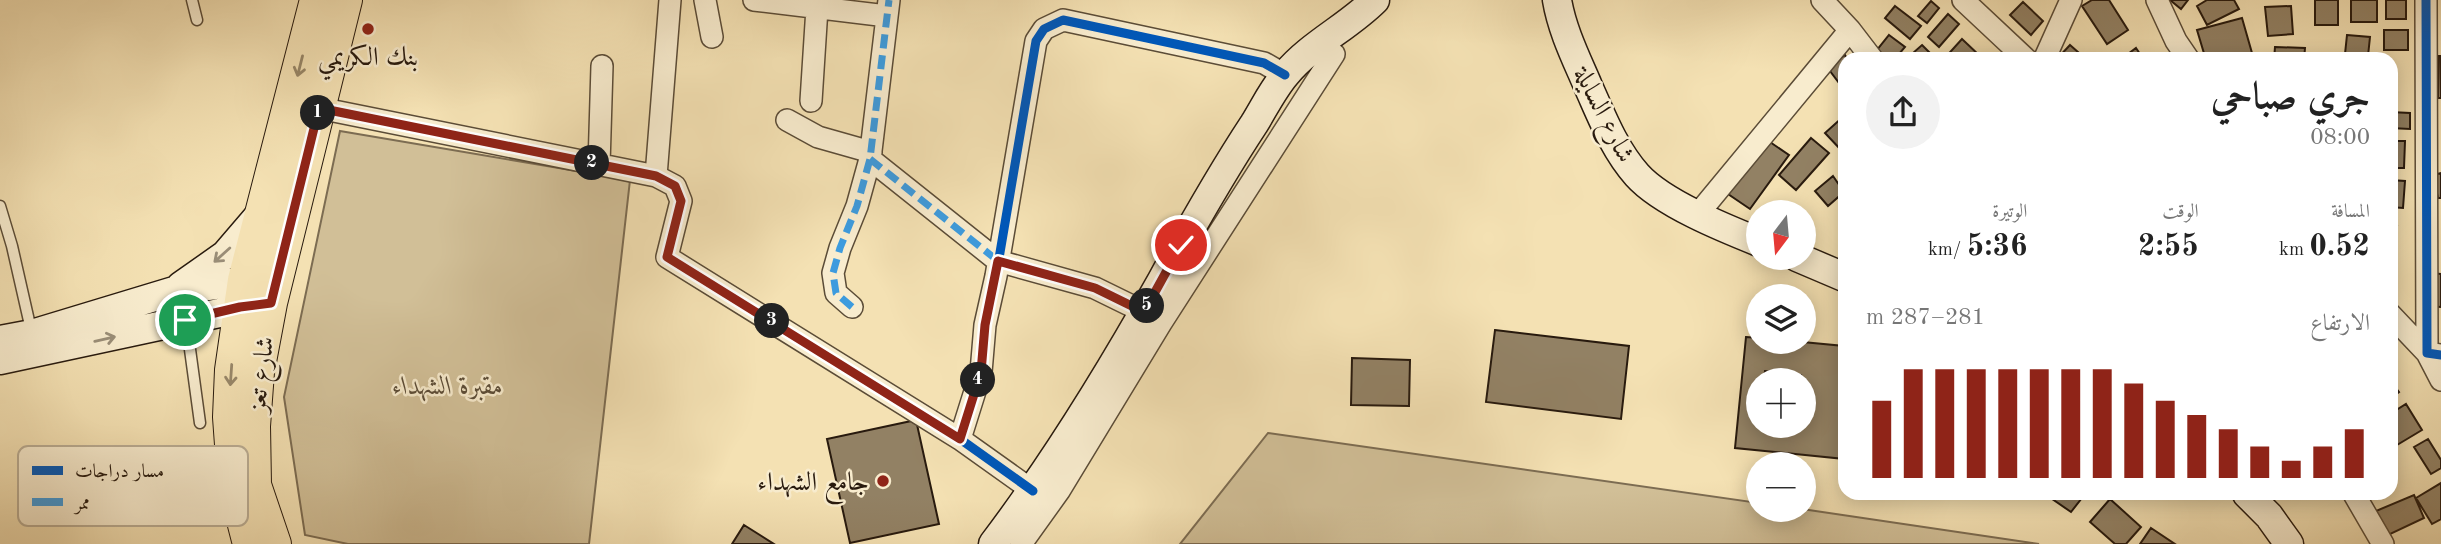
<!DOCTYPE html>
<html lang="ar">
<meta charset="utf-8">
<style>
:root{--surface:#fff;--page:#f2f2f2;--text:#222;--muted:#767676;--accent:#8f2418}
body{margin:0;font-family:"Old Standard TT",Amiri,serif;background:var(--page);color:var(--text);direction:rtl;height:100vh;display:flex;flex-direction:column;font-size:26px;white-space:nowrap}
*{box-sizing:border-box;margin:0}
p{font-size:23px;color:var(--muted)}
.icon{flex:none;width:38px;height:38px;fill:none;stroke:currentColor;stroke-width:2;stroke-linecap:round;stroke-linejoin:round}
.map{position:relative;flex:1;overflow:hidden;direction:ltr}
.drawer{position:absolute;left:1838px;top:52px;width:560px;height:448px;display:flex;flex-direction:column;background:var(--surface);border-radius:21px;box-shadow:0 4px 18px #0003;direction:rtl}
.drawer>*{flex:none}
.needle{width:46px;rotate:196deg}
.controls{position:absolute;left:1746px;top:200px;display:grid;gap:14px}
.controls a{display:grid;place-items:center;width:70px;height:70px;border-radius:50%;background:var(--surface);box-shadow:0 4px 18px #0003;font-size:35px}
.pin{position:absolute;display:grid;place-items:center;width:60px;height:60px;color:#fff;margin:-30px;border:4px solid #fff;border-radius:50%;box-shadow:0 2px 7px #0007}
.km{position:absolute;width:35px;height:35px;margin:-18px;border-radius:50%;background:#222;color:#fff;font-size:19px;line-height:35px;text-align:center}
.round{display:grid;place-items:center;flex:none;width:74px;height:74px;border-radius:37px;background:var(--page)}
.overview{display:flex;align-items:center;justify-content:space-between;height:119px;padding:0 28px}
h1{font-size:38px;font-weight:800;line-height:52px}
.figures{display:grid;grid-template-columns:repeat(3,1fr);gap:10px;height:119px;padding:7px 28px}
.figures div{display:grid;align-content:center}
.figures b{font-size:30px;font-weight:800}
.figures small{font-size:19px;font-weight:400}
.figures p{font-size:19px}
.chart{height:196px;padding:14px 28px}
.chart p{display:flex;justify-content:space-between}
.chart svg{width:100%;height:126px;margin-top:7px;stroke:var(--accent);stroke-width:6}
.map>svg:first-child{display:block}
.green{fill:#d1bf97;stroke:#7c6c52;stroke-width:2}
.building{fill:#928164;stroke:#281a0e;stroke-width:2;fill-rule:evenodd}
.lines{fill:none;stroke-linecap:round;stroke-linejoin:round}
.lane-casing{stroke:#5b4c37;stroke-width:13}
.street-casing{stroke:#5b4c37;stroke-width:24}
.secondary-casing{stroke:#281a0e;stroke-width:31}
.primary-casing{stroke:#281a0e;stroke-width:34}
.lane{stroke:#f8ecce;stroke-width:10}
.street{stroke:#f8ecce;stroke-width:21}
.secondary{stroke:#f8ecce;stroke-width:28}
.primary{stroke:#f4e1b3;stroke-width:32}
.quiet{stroke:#3d9bde;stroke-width:7;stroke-dasharray:14 7;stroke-linecap:butt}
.cycleway-casing{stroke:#f8ecce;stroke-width:13}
.cycleway{stroke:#0057b8;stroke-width:9}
.oneway{stroke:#988769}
.oneway2{stroke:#9a8e78}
.route-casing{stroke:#fff;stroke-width:14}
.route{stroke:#8f2418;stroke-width:9}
.poi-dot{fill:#8f2418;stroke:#f8ecce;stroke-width:2.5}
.labels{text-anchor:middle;stroke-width:5;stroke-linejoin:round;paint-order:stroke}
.poi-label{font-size:26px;fill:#281a0e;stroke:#f8ecce}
.street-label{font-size:26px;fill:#281a0e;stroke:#f8ecce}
.park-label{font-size:26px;font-style:italic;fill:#5b4c37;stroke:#f8ecce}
.key{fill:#f8ecce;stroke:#baad94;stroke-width:2}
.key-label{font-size:19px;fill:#281a0e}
</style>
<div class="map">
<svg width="2441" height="544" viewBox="0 0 2441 544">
<rect width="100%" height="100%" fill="#f4e1b3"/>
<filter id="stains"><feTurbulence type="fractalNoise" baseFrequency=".00286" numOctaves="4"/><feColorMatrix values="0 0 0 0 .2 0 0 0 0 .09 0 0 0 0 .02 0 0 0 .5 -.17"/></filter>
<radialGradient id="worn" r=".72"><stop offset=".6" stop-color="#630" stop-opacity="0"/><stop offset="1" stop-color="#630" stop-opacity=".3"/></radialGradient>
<!-- green -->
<path class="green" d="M340 131 630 180 589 544H348L305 535 284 397Z
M1268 433 1759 503V509H1802L2039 544H1180Z"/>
<!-- building -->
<path class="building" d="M2092 0H2109L2128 30 2107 44 2082 6Z
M2170 0H2188L2181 9Z
M2207 0H2234L2239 9 2207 25 2197 6Z
M2315 0H2338V25H2315Z
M2351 0H2377V22H2351Z
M2386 0H2406V19H2386Z
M1931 1 1939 8 1927 23 1918 16Z
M2023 2 2043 21 2031 35 2010 15Z
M1895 6 1921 26 1910 39 1885 18Z
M2291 6 2293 34 2268 36 2265 7Z
M1948 14 1959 24 1939 47 1928 37Z
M2242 18 2254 60H2206L2197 30Z
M2384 30H2408V50H2384Z
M1889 35 1905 47 1894 60H1878L1873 55Z
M2347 35 2370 37 2368 56 2345 54Z
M1962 39 1981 57 1978 60H1943Z
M1922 45 1932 55 1927 60H1919L1913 53Z
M2070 45 2087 60H2056Z
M2275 47 2305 48 2304 60H2274Z
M2136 48 2144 60H2120Z
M1845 55 1848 60H1844V85L1842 87 1827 67Z
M2439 56H2441V98H2438Z
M2390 112 2410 113V129L2390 128Z
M1844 116V149L1842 151 1825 133Z
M1811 138 1829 153 1796 190 1779 175Z
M1767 140 1789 155 1750 209 1728 194Z
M2390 141H2405L2404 168H2390Z
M2441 173V198H2438L2433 175Z
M1833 176 1844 192 1828 206 1815 191Z
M2390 180 2405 181 2403 208 2390 207Z
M2390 226H2397L2395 241H2390Z
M2432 273 2441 274V307L2429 306Z
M1495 330 1629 346 1621 419 1486 402Z
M1746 337 1759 338V341H1792L1844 346V478L1842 477 1844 459 1735 448ZM1765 371 1801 375 1800 380H1804V425H1759V380H1764Z
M1352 358 1410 360 1409 406 1351 405Z
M2390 380 2399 392 2390 399Z
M2406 404 2422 430 2397 445 2390 435V414Z
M916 420 939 524 850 543 827 439Z
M2428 439 2441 460V468L2431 474 2414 447Z
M2441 483V519L2432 524 2416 498Z
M2045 494H2085L2071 512Z
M2414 495 2424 518 2386 536 2376 511Z
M2110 499 2141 527 2126 544H2115L2090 522Z
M744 525 774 544H732Z
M2151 528 2175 544H2140Z"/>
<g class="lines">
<!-- lane casing -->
<g class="lane-casing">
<path id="lane" d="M192 0 197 20
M0 206 12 246 32 334
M186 320 200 423"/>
</g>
<!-- street casing -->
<g class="street-casing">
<path id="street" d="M705 0 712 37
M754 0 887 16
M1822 0 1850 30 1873 60
M1963 0 2027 60
M2157 0 2176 41 2189 60
M2426 0 2427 353 2441 355
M2044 60 2071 0
M811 101 817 8
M319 108 656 176 675 186 681 201 667 257 960 439 1033 491
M787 120 818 137 871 152
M870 159 998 261 1095 288 1144 312
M599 165 602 66
M656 176 670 0
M1698 214 1850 30
M852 307 836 293 833 273 840 248 857 206 870 159 889 0
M2390 314 2427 353 2441 380
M960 439 981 372 985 325 996 276 1036 41 1044 29 1063 20 1264 63 1285 75
M2354 494 2383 544
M1021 544 1059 491 1161 323 1334 54"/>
</g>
<!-- secondary casing -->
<g class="secondary-casing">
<path id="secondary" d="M1557 0C1562 30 1576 58 1588 86 1602 117 1614 149 1637 175 1662 203 1724 228 1759 242
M1797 257 1844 277
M181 286 225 255 261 213
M0 340 32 334 174 291 266 278
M0 360 261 304
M2247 494 2269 516 2289 544
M993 544C1056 461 1111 371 1162 280 1191 227 1221 174 1254 124 1264 108 1273 89 1286 74 1311 44 1348 27 1375 0"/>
</g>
<!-- primary casing -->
<g class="primary-casing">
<path id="primary" d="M249 544 234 486 229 417 231 370 244 280 316 0
M275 544 255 485 254 426 258 372 271 303 346 0"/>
</g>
<!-- lane -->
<use href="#lane" class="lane"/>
<!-- street -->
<use href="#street" class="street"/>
<!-- secondary -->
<use href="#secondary" class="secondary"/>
<!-- primary -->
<use href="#primary" class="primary"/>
<!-- quiet -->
<path class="quiet" d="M870 159 998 261 1095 288 1144 312
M852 307 836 293 833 273 840 248 857 206 870 159 889 0"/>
<!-- cycleway casing -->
<g class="cycleway-casing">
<path id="cycleway" d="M2426 0 2427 353 2441 355
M319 108 656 176 675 186 681 201 667 257 960 439 1033 491
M960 439 981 372 985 325 996 276 1036 41 1044 29 1063 20 1264 63 1285 75"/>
</g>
<!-- cycleway -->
<use href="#cycleway" class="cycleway"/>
</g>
<!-- one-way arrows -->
<defs><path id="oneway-shaft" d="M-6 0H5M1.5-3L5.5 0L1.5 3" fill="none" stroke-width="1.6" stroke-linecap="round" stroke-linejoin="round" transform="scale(1.75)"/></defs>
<g class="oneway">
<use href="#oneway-shaft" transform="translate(300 66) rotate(104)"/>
<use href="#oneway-shaft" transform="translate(231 375) rotate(94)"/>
</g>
<g class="oneway2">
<use href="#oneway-shaft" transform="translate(222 255) rotate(138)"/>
<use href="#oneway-shaft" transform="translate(105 339) rotate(-13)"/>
</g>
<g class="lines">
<!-- route casing -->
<g class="route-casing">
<path id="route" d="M185 320 240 307 271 303 319 108 656 176 675 186 681 201 667 257 960 439 981 372 985 325 998 261 1095 288 1144 312 1181 245"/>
</g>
<!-- route -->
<use href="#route" class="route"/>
</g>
<!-- markers -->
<g class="poi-dot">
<circle cx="368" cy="29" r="7"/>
<circle cx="883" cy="481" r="7"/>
</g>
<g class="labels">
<!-- poi labels -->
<g class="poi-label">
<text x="368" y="65">بنك الكريمي</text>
<text x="869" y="490" text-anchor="end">جامع الشهداء</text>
</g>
<!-- street labels -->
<g class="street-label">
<text transform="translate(1605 114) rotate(63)" y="9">شارع السايلة</text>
<text transform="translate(260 374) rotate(-83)" y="9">شارع تعز</text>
</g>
<!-- park labels -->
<g class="park-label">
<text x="448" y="394">مقبرة الشهداء</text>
</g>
</g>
<!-- legend -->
<rect x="18" y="446" width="230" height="80" rx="10" class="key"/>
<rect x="32" y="466" width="31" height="9" fill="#0057b8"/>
<rect x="32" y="498" width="31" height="8" fill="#3d9bde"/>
<g class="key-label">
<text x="75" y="477">مسار دراجات</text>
<text x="75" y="509">ممر</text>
</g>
<rect width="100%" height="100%" filter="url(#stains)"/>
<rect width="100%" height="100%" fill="url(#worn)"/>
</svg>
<div class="controls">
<a><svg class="needle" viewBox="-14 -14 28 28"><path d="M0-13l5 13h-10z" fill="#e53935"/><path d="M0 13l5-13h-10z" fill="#767676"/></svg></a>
<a><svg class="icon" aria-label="layers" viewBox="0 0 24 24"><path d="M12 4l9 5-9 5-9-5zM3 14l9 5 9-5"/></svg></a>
<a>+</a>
<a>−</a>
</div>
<div class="pin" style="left:185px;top:320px;background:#1e9e55"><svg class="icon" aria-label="arrive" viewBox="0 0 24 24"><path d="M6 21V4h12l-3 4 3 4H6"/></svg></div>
<div class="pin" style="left:1181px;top:245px;background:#d93025"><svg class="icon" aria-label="check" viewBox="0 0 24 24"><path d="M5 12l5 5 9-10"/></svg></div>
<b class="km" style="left:318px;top:113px">1</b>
<b class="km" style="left:592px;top:163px">2</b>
<b class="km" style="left:772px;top:321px">3</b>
<b class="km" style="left:978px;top:380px">4</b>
<b class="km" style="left:1147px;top:306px">5</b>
<section class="drawer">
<div class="overview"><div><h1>جري صباحي</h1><p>08:00</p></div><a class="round"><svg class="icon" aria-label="share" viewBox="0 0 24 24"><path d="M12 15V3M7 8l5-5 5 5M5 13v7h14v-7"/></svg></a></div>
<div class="figures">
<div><p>المسافة</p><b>0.52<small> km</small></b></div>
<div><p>الوقت</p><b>2:55</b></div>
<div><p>الوتيرة</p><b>5:36<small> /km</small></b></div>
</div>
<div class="chart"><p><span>الارتفاع</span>281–287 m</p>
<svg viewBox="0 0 160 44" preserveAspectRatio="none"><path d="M5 44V17M15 44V6M25 44V6M35 44V6M45 44V6M55 44V6M65 44V6M75 44V6M85 44V11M95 44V17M105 44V22M115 44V27M125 44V33M135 44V38M145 44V33M155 44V27"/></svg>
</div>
</section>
</div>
